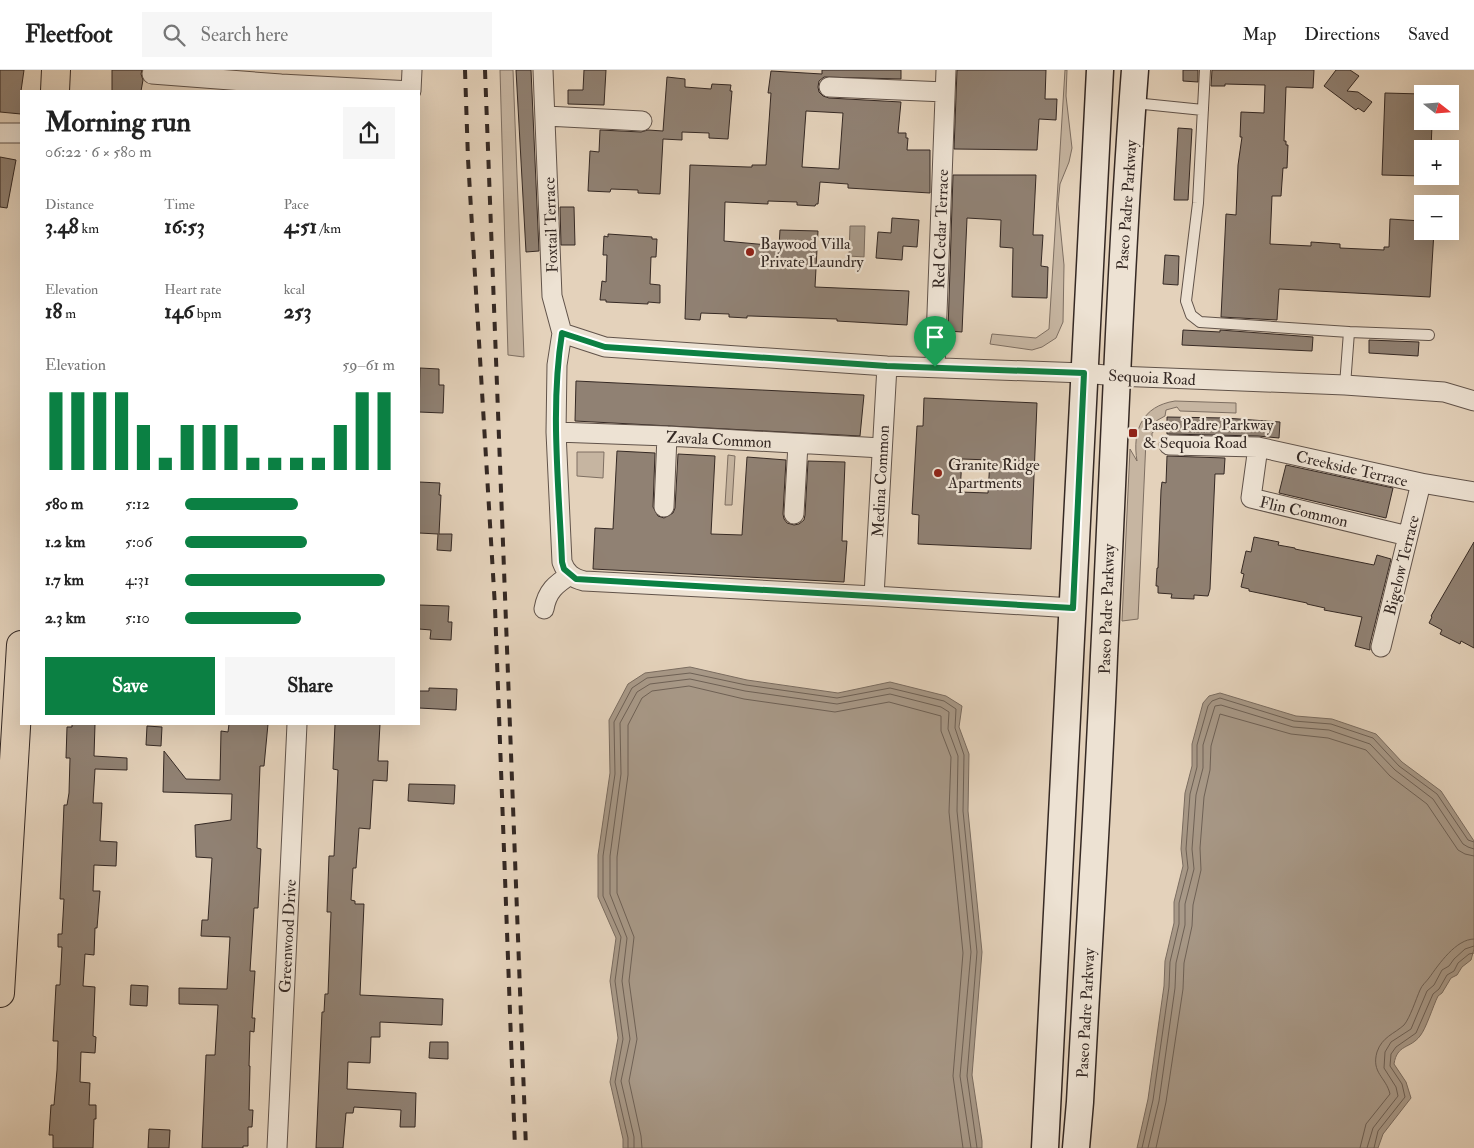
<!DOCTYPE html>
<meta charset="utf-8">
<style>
:root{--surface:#fff;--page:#f6f6f6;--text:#222;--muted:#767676;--line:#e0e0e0;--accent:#0b8043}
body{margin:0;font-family:"IM FELL Double Pica",serif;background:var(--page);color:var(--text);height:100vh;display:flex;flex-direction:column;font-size:19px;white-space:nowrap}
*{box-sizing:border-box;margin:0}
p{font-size:16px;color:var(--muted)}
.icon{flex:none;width:28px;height:28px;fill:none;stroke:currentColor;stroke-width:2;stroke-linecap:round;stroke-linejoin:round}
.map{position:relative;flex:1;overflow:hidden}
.sheet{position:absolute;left:20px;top:20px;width:400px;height:635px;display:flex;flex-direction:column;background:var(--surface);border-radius:0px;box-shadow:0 5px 20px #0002}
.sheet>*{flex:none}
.needle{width:32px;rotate:107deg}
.tools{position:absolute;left:1414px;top:15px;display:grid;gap:10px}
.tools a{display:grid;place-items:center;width:45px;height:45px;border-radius:0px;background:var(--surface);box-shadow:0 5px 20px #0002;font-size:25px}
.pin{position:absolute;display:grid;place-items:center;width:42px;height:42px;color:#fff;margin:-51px -21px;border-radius:50% 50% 50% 0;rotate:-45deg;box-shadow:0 0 5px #0007}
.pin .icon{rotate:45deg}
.round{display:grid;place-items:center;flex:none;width:52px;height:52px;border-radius:0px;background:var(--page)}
.summary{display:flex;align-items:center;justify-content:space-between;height:85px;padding:0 25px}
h1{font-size:28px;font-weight:800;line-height:38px}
.figures{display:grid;grid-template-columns:repeat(3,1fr);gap:8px;height:85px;padding:5px 25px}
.figures div{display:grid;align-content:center}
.figures b{font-size:21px;font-weight:800}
.figures small{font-size:14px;font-weight:400}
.figures p{font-size:14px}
.chart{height:140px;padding:10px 25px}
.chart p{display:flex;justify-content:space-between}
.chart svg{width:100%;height:90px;margin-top:5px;stroke:var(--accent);stroke-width:6}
.cta{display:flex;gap:10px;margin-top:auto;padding:10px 25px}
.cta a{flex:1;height:58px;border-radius:0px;background:var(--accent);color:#fff;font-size:20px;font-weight:800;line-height:58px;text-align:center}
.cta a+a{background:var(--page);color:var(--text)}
ul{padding:0 25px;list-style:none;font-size:16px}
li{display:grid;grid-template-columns:80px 60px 1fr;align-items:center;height:38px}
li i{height:12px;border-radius:6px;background:var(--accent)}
header{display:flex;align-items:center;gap:30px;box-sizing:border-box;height:70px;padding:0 25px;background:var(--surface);border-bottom:1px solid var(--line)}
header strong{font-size:24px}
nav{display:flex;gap:28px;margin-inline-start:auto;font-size:18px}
.search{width:350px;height:45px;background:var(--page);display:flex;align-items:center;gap:12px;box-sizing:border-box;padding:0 18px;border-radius:0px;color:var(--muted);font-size:19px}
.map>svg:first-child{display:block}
.green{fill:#c6b5a1;stroke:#7e6f62}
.water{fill:#a89988;stroke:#7a6c60}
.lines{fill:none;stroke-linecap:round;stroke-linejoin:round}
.shore{stroke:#6e6156;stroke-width:1}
.building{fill:#908173;stroke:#352924;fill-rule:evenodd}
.service-casing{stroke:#61534a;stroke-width:12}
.minor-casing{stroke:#61534a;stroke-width:21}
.secondary-casing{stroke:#352924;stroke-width:29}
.primary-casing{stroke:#352924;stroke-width:30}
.service{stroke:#ede2d3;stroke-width:10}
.minor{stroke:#ede2d3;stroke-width:19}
.secondary{stroke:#ede2d3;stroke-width:26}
.primary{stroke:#e4d2bb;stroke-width:28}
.rail{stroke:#352924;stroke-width:4;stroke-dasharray:9 9;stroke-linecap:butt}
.route-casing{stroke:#fff;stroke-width:10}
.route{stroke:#0b8043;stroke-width:6}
.poi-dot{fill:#8f2418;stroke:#ede2d3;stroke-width:2}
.labels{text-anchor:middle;stroke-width:4.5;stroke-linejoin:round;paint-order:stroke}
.street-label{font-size:16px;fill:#352924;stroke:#ede2d3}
.poi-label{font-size:16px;fill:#352924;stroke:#ede2d3;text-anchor:start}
</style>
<header>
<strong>Fleetfoot</strong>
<div class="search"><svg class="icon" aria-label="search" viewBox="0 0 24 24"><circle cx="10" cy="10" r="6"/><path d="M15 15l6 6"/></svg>Search here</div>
<nav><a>Map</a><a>Directions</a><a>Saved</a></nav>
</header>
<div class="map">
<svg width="1474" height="1078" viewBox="0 0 1474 1078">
<rect width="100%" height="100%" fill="#e4d2bb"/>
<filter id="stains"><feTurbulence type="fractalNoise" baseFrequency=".004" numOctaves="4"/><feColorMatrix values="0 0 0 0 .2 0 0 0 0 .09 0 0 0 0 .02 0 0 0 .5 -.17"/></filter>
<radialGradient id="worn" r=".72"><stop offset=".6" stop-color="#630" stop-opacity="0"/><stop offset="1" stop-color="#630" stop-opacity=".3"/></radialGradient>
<!-- green -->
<path class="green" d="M500 0H513L524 287 508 285Z
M1065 0H1067L1066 26 1072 78 1069 92 1060 114 1058 134 1064 195 1063 252 1056 268 1042 277 1032 280 990 274 992 264 1036 268 1049 259Z
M1175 331 1236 333V343L1180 341 1177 337 1166 340 1165 346 1156 351 1155 361 1152 363V370H1146L1138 549 1122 551 1130 379 1137 391C1132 361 1142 336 1175 331Z
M577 382H604L603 408 577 406Z
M728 385 735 386 732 435H725Z"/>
<!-- water -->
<path class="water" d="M850 156H865L864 187 849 186Z
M690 597 747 610 838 623 890 612 946 626 962 636 959 657 969 684 968 741 982 882 972 1005 982 1071V1078H623V1069L610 1012 618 968 610 911 616 868 598 827V785L610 703 609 650 628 614 645 603Z
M1220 623 1296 646 1332 649 1376 664 1402 692 1441 721 1474 771V879L1471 890 1462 897 1457 905 1451 908 1442 923 1438 926C1433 936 1426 959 1420 966 1410 979 1397 974 1394 994L1406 1012 1411 1028 1383 1064 1378 1078H1137L1148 1029 1164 916 1165 891 1174 853V832L1183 796 1181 779 1185 723 1192 696V674L1203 633 1209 626Z"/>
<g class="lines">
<!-- shore -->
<path class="shore" d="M628 1078V1068L615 1012 623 969 615 911 621 867 603 826V786L615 704 614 652 632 618 647 608 690 603 746 615 837 628 890 618 944 631 956 639 955 658 964 685 963 741 977 882 967 1006 977 1078
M634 1078V1067L621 1011 630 969 622 911 627 868 610 824V786L621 704 620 653 637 622 650 614 690 609 745 621 837 634 890 624 941 637 949 642 948 659 958 686 957 741 971 882 960 1006 971 1078
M642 1078 641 1066 629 1011 637 969 629 911 634 867 617 823V787L628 705V655L642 628 652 621 689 616 744 629 835 642 889 632 941 646V661L951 687 949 742 963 883 953 1006 963 1078
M1142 1078 1153 1030 1169 917 1170 892 1179 854V833L1188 798 1186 779 1190 724 1197 697V675L1208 636 1212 631 1220 628 1294 651 1331 654 1373 668 1399 696 1437 724 1468 770 1474 772
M1148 1078 1159 1031 1175 918 1176 893 1185 855V834L1194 799 1192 779 1196 725 1203 698V675L1215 636 1221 635 1293 657 1329 660 1370 674 1395 700 1433 729 1463 774 1468 777 1474 779
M1156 1078 1166 1032 1183 919 1184 893 1192 856 1193 835 1201 800 1200 778 1204 727 1210 700 1211 676 1220 644 1291 664 1328 668 1366 680 1390 706 1427 734 1458 780 1465 784 1474 786
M1360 1078 1366 1054 1390 1024C1386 1007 1371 1003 1377 982 1382 967 1394 964 1404 955 1410 948 1416 929 1420 920 1422 915 1426 912 1429 908 1439 894 1456 869 1474 869
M1367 1078 1373 1058 1398 1026 1396 1017 1384 998 1385 982 1391 972 1411 959 1427 921 1434 915 1442 900 1449 896 1454 889 1465 879 1474 876
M1374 1078 1378 1061 1405 1027 1402 1014 1390 996 1391 984 1396 977 1416 963 1433 924 1439 919 1447 905 1454 901 1458 893 1469 884 1474 883"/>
</g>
<!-- building -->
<path class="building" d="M0 0H24L21 21V44L0 42Z
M112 0H142L141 4 143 10 141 21H112Z
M516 0H531L539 181 526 182Z
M584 0H606L604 35 568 34V20H583Z
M822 0H901V9L824 7 819 11 818 17 819 22 823 26 829 28 901 32 898 63H906V68H908L907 80H930V123L848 118V114L820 112 818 134H816L815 136 797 135V132L768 131V134L725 132 724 171 779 176 780 160 818 161 815 217 909 221 907 255 837 251V249L751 246H747V248L729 247V244L701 243 700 250 685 249 690 95 748 97H752V95H766L771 23H768L771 1 822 4ZM806 41 843 43 839 99 802 97Z
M957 0H1046L1045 29H1057L1056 50 1039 49 1037 80 954 79Z
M1183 0H1198V12L1183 11Z
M1212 0H1314L1313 18 1286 17 1284 71H1286V75H1288L1287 98H1283L1281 126H1272L1270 174 1311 176V172L1340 174V178L1384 180V177H1389L1390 149 1422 151V161H1434L1430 227 1279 219 1277 250 1221 247 1226 144 1236 145 1238 95 1242 67H1240L1241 42 1264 43 1265 15 1225 14V16H1211Z
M1336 0H1350L1359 6 1347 21 1358 22 1372 32 1364 42 1358 38 1356 40 1324 16Z
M667 7 685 9V17L711 19 712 14 731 15 730 21H732L728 69 709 68V63L682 62V70L663 69 660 124 638 123V120L611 119 610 122 588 121 590 81 599 82 600 60 641 62 648 60 663 61Z
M1385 23 1422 24V51L1430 52V55H1432L1431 79H1422V106L1382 105Z
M1178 58 1192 59 1188 130H1174Z
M0 87 16 90 7 138 0 137Z
M953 105H1036L1033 165H1043L1041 196 1048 197 1047 228 1012 227 1013 178 1000 177 1001 150 967 148 962 262 948 261Z
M560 137H574L575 175H561Z
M892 148 919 150 917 177 903 176 902 190 876 188 878 162 891 163Z
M608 164 652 167V169H657L656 187H651L650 214 660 215V233L648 232V234L606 232V230H600L602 211 606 212 607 185H603L604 166 608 167Z
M1165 185 1179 186 1178 215 1163 214Z
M1183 260 1220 262V260L1313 267 1312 281 1182 275Z
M1369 270 1419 272 1418 286 1369 283Z
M420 298 439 299V315H444L443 343 419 342Z
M576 311 864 325 860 366 575 351Z
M924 328 1037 333 1031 479 918 474 919 445 912 444 917 356H923ZM962 389 990 390 988 423 960 422Z
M1167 347 1225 348 1280 352 1279 368 1258 366 1167 364Z
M617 381 655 383 653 437 658 446 664 448 673 443 675 438 678 384 715 386 711 464 742 465 747 387 786 390 783 444 784 449 787 453 794 455 799 454 804 450 805 445 808 391 845 392 842 471H847L844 512 593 499 595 458 613 459Z
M1167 386 1225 388 1224 404H1215L1210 519 1208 526 1194 525V529L1171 528 1172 524 1158 523V516H1156L1157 498H1158L1161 420 1162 412 1166 413Z
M1286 395 1393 418 1386 448 1279 423Z
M419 412 440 413 439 425H441L439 464H452L451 481 437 480 438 464 419 463Z
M1254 467 1279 472 1278 475 1295 478V479L1374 495 1377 485 1391 489 1370 574V580L1355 576 1362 547 1324 540 1325 538 1307 534V533L1249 521V519L1241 517 1244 504 1241 503 1246 481 1251 482Z
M1474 472V578L1461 571 1460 574 1440 564 1442 560 1429 553 1432 547 1431 546Z
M419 535 449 536 448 552H452L451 570 430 569 431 560 419 559Z
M429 618 457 619 456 640 419 638V621H429Z
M72 654H95L94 686 127 688V700L95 699 93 733H102L100 771 117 772 116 796 94 795 93 821H100L97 858H95L94 885 85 884 83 916 95 917 93 966 96 967 95 983 81 982 80 1012 90 1013 89 1035H96V1049H94L93 1078H53V1065H49L51 1035H54L57 1000 58 971H53L56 915H60L62 877H58V864H62L64 829H60L64 735H67L69 723 70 688H66L67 657H72Z
M229 654H268L264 696H260L257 778 261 779 258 838H254L250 901H255L252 948H255L254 962 250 961 249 996H250L249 1040H253L252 1057H248V1076H243V1078H202L206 985H215L218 935 179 934V918L227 919 230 867 201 866 202 850H208L212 788 196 787 195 755 231 750 232 724 163 722 164 681 186 709 220 710 221 661 228 662Z
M335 654H380L378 691H388L387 711 373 710 370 759 359 758 356 798H353L351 830 355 831V834H364L360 925 443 929 442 955 380 952V967H371L370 993 348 992 347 1019 416 1023 415 1057H400L401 1040 354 1037 353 1043H346L343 1078H316L322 942H324L325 924H328L331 842H327L329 786H334L338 700 333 699Z
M147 656 162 657 161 676 146 675Z
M409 714 455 715 454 734 408 731Z
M131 915 148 916 147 936 130 935Z
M430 972H448V989L429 988Z
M149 1059 170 1060 169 1078H148Z"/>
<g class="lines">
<!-- service casing -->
<g class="service-casing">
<path id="service" d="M1205 0 1198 133 1186 231 1191 245 1200 252 1349 262 1429 265
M1134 33 1203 40
M1345 315 1349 262"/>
</g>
<!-- minor casing -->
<g class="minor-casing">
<path id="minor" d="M543 0 552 226 562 263 557 295 556 362 562 492C566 503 572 508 584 511L874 526 1073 538
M152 4 281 14 411 21
M829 17 945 22
M411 21 412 0
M546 46 642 51
M0 63H21
M562 263 605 277 887 296 1084 303 1116 306 1345 315 1444 322 1474 331
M935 297 946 0
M556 362 667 366 882 378
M1169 375 1258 377 1421 413 1474 422
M1258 377 1251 428 1408 466
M664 437 667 366
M794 444 798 374
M874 526 887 296
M544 539C547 521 556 514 570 505
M1381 577 1421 413
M277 1078 297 654"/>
</g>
<!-- secondary casing -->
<g class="secondary-casing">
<path id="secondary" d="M1045 1078 1100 0
M1076 1078 1080 1032C1088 883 1098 735 1104 586 1114 390 1120 195 1135 0"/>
</g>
<!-- primary casing -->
<g class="primary-casing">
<path id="primary" d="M55 21 56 0
M0 923 21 575"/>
</g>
<!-- service -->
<use href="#service" class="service"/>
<!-- minor -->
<use href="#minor" class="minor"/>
<!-- secondary -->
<use href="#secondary" class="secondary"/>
<!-- primary -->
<use href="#primary" class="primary"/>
<!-- rail -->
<path class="rail" d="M465 0 468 89 495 537 515 1078
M485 0 526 1078"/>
</g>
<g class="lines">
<!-- route casing -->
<g class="route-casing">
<path id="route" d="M562 263 605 277 887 296 1084 303 1073 538 576 509 564 499 562 492C559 416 550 338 562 263Z"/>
</g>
<!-- route -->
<use href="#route" class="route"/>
</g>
<!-- markers -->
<g class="poi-dot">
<circle cx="750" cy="182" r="5"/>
<rect x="1128" y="358" width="10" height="10" rx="2.5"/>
<circle cx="938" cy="403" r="5"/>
</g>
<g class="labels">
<!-- street labels -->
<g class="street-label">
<text transform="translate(1126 135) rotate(-86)" y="6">Paseo Padre Parkway</text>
<text transform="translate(550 155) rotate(-92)" y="6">Foxtail Terrace</text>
<text transform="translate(940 159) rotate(-88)" y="6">Red Cedar Terrace</text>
<text transform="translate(1152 307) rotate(3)" y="6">Sequoia Road</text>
<text transform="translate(719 369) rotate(3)" y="6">Zavala Common</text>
<text transform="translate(1352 398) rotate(13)" y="6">Creekside Terrace</text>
<text transform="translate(880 411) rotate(-87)" y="6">Medina Common</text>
<text transform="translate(1304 441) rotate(13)" y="6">Flin Common</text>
<text transform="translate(1401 495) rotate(-76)" y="6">Bigelow Terrace</text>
<text transform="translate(1106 539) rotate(-88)" y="6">Paseo Padre Parkway</text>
<text transform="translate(287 866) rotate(-87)" y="6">Greenwood Drive</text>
<text transform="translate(1085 943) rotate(-87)" y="6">Paseo Padre Parkway</text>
</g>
<!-- poi labels -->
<g class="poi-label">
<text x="760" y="179">Baywood Villa<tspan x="760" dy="18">Private Laundry</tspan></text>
<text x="1143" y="360">Paseo Padre Parkway<tspan x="1143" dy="18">&amp; Sequoia Road</tspan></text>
<text x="948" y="400">Granite Ridge<tspan x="948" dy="18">Apartments</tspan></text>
</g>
</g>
<rect width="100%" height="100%" filter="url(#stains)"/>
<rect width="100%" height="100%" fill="url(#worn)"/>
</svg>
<div class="tools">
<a><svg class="needle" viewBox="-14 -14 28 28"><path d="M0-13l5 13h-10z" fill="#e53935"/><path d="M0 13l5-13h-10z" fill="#767676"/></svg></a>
<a>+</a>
<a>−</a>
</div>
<div class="pin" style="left:935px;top:297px;background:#1e9e55"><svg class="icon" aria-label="arrive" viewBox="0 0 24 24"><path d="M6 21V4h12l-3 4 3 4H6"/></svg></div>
<section class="sheet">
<div class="summary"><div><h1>Morning run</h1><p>06:22 · 6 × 580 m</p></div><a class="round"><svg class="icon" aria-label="share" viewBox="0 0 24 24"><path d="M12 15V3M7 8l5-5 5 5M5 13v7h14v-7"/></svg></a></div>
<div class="figures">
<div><p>Distance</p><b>3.48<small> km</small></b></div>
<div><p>Time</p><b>16:53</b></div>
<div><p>Pace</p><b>4:51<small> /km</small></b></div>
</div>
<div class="figures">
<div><p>Elevation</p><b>18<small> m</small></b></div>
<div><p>Heart rate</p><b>146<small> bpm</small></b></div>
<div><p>kcal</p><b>253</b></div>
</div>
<div class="chart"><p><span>Elevation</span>59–61 m</p>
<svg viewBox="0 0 160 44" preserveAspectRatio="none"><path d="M5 44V6M15 44V6M25 44V6M35 44V6M45 44V22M55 44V38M65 44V22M75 44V22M85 44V22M95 44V38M105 44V38M115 44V38M125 44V38M135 44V22M145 44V6M155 44V6"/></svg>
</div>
<ul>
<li><b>580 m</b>5:12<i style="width:54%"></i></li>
<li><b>1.2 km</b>5:06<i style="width:58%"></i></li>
<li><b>1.7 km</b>4:31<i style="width:95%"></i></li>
<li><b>2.3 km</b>5:10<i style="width:55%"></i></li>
</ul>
<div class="cta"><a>Save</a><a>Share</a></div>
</section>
</div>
